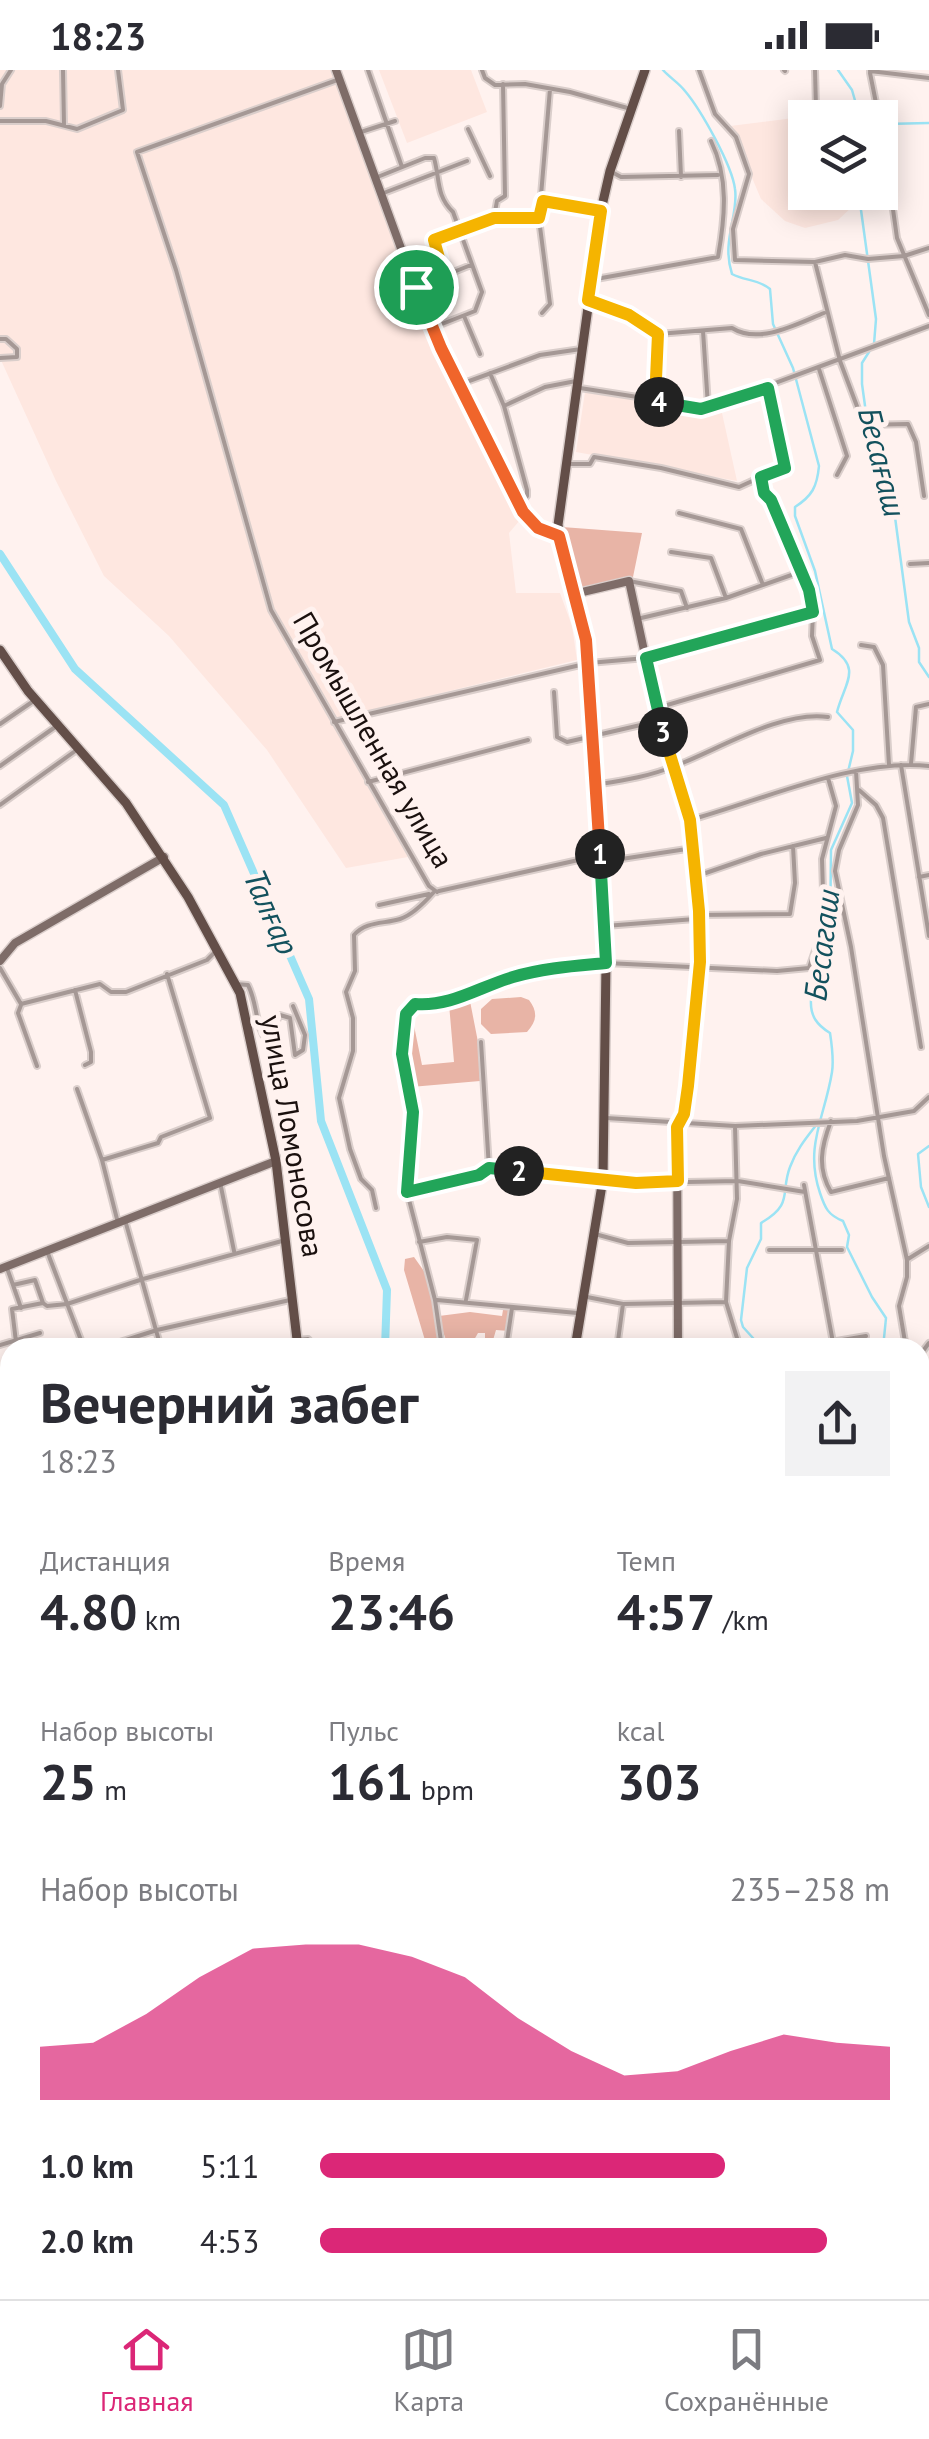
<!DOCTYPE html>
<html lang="ru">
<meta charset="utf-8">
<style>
:root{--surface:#fff;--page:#f2f2f3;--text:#2b2b33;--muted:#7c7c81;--line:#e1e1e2;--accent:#db2777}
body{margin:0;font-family:"PT Sans",sans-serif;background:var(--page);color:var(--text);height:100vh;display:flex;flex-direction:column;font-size:38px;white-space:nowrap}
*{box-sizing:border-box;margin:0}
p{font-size:32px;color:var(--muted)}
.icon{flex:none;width:55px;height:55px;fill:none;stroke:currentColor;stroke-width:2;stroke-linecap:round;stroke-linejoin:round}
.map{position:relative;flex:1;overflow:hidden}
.panel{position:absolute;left:0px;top:1268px;width:930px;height:962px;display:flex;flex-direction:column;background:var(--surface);border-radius:30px 30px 0 0;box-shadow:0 5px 25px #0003}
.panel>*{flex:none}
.buttons{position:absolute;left:788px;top:30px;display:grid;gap:20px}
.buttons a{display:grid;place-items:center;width:110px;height:110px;border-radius:0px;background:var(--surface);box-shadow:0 5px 25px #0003;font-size:50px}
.pin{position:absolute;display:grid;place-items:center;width:85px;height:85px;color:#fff;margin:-42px;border:5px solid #fff;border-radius:50%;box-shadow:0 2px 10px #0007}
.km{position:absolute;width:50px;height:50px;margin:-25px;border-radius:50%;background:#222;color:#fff;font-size:28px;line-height:50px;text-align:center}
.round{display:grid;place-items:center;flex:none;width:105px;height:105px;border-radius:0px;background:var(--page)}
.summary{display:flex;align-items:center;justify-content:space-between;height:170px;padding:0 40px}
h1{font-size:55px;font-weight:600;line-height:75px}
.metrics{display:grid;grid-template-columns:repeat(3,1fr);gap:15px;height:170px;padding:10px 40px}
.metrics div{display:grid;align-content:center}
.metrics b{font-size:50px;font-weight:600}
.metrics small{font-size:28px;font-weight:400}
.metrics p{font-size:28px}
.chart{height:280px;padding:20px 40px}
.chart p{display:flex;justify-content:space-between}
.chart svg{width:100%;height:180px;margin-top:10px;fill:var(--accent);opacity:.7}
ul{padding:0 40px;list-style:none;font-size:32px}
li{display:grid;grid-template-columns:160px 120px 1fr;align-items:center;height:75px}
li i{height:25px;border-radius:12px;background:var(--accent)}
.status{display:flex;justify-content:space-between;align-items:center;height:70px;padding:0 50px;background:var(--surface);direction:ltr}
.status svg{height:28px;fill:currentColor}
.tabs{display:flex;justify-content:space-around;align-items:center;height:140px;border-top:2px solid var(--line);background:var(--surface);font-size:28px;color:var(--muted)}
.tabs a{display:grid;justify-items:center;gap:5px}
.tabs .active{color:var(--accent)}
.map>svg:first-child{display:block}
.built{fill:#fee7e0}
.green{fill:#e8b4a6}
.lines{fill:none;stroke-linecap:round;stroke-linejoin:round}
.stream{stroke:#9be3f4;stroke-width:2.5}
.river{stroke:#9be3f4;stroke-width:8}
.street-casing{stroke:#dacecb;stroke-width:8}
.secondary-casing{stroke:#dacecb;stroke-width:11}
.primary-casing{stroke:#dacecb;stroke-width:12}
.street{stroke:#a59895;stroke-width:4}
.secondary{stroke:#7e6c68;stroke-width:8}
.primary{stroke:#634e48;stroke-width:9}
.split-1-casing{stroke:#fff;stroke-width:20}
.split-2-casing{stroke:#fff;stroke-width:20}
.split-3-casing{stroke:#fff;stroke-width:20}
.split-4-casing{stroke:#fff;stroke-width:20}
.split-5-casing{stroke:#fff;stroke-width:20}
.split-1{stroke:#f0652b;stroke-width:12}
.split-2{stroke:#22a559;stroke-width:12}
.split-3{stroke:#f5b400;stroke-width:12}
.split-4{stroke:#22a559;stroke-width:12}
.split-5{stroke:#f5b400;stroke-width:12}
.labels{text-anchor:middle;stroke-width:10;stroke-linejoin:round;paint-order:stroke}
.street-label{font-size:30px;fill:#1a100e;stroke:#fff2ef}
.water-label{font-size:32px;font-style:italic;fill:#13515d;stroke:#fff2ef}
</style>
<div class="status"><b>18:23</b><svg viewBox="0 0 49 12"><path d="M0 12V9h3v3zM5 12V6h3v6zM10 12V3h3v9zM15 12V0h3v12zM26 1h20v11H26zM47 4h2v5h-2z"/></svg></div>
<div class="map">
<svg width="929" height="2229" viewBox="0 0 929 2229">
<rect width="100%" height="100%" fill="#fff2ef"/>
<!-- built -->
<path class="built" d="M0 0H330L520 450 509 463 516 523H560L572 556 577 590 330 650 408 787 346 798 267 680 169 566 104 506 56 411 0 288Z
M379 0H471L487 42 407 73Z
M794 48 805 77V122L867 123 838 150 805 158 785 151 761 129 730 56Z
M585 322 722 343 737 411 576 382Z"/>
<!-- green -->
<path class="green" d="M562 457 642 463 633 507 574 521Z
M469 926 478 972 480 1011 411 1017 405 985 408 945 411 941 422 995 454 992 449 934Z
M521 927 529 930C538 942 537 951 527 962L491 964 481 954V939L492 929Z
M414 1187 426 1204 439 1246 470 1242 502 1246 503 1240H509V1261L496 1260 491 1277H485V1263H478L470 1277 446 1270 440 1253 442 1277H427L404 1200 405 1189Z"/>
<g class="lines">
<!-- stream -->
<path class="stream" d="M663 0C669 7 679 13 685 21 701 40 732 95 735 119 739 145 721 171 732 204 745 211 758 209 770 219L773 254 793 298 819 396C817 417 812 426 795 437V446L815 501 832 579C863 598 844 614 837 642L853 660V681L847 706 852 733 831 780 830 867 811 930C810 946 817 955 830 963 832 976 834 989 832 1002 825 1047 804 1076 820 1123 825 1138 828 1145 843 1151L849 1165 847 1177 872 1227 886 1248 883 1278
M838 0 852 20 860 48
M885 54 929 53
M877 122 861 140 876 249 874 274 862 293V314L866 343 876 375 886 390 896 429 895 447 909 552 919 578V592L929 607
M929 1076 918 1084 921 1117 929 1137
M762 1278 743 1257 741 1250 747 1198 761 1169V1153C794 1134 780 1123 790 1097 796 1080 807 1067 817 1054
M920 1338 929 1354
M929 1452 924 1510 929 1539"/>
<!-- river -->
<path class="river" d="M0 484 75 599 224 735 309 929 321 1051 387 1220 385 1278
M422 2220 433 2229"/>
<!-- street casing -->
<g class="street-casing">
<path id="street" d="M63 0 64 55
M368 0 402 97
M482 0 485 8 495 15 525 14 570 22 631 39
M699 0 715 44 736 67 749 104 733 159 735 190 815 192 845 185 868 189 904 186 929 178
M784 0 785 1
M815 0 816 38
M870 1 929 8
M870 3 879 48
M340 9 137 82 176 200 271 540 429 816 437 822
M503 14 505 126 497 131 494 147 518 151 539 149
M0 36 2 14 11 0
M0 51H46L77 59 123 40 118 0
M880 51 890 79V118L897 168 929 245
M468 59 490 106
M679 61 681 107
M361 62 395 51
M610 101 621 107 718 105
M375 108 425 88H434C440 109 436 126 453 142L482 222 475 241 432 258
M381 124 467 91
M543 131 598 141
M815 192 840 291 864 355 908 354 916 372 924 426
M444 205 433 172 492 148
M596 209 718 187C725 147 729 108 711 71
M416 217 471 195
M592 232 629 245 658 264 732 258C759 275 797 254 824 243
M542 243 550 234 539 149 550 19
M464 246 480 284
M703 261 708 336
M0 269H6L17 279V287L0 288
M819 299 847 386 837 405
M490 303 504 336 527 420V426L519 434
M461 314 540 285 581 279
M580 318 708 338 929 256
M655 329 658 264
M506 335 545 317 576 311
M570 394H590L594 387 661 398 739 417 761 407
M679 443 741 459 763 515
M671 482 711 488 726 528
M910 494 929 493
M629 511 681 521 687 538
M637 549 726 528 800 502
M861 575 874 577 883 595 889 695
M554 622 557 667 567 672 658 651
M657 638 820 590 812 566 813 542 809 520 771 430 764 423 761 407 785 398 768 318
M334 652 589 593 646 588 813 542
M0 654 35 630
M911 694 916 637 929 634
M901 695 929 866
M0 696 58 655
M856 701 858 735 839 780 835 801 851 877 884 1086 907 1190V1207L899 1236 906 1278
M368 712 528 670
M600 714C626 710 650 706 675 696 718 680 781 640 828 647
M859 720 876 735 883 748 921 977
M0 735 78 679
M690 750C763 730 855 688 929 696
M697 806 761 784 826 768
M919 807 929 805
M439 821 601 785 615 790 693 778
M379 835 429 824
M699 845 790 844 795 813 793 776
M605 856 695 849
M0 898 21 934 100 914 111 922H126L207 890 215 882
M235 914 248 915C259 937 253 955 271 977 278 967 272 956 280 945L290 948 295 985 303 980 305 965 293 936
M75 920 91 982V992L85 995
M21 935 18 943 37 996
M481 972 489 1098
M77 1019 102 1090 118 1153
M606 1048 735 1056 857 1051 914 1041 929 1027
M831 1051C821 1077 817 1098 831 1122L889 1108
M735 1056 737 1129 729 1171 726 1232 740 1278
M102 1090 158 1073 161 1067 210 1048 167 904
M220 1112 234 1181
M804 1115 834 1278
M407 1122 479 1105 489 1098 636 1113 738 1111 805 1122
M376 1138 372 1120 361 1109 350 1079 339 1028 353 981V948L346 922 355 901 354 865C366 851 384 854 400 849 412 845 425 832 433 823
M125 1150 161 1278
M595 1164 628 1173 729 1171
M419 1172 447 1167 477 1170 466 1230
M769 1180H842
M47 1181 84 1278
M908 1189 929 1176
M7 1198 13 1215 35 1210 43 1233
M13 1215 21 1238
M587 1227 623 1234 726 1232
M437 1230 577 1243
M297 1270 308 1269 316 1278
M16 1272 12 1239 43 1233 47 1236 67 1234 143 1209 282 1171
M0 1275 40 1263
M101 1278 157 1260 290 1230
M442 1278 435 1230 407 1122 413 1042 402 984 405 943 415 935 446 933 486 915 553 898 606 893 777 901 809 898 824 854 822 789 836 736 828 708
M506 1278 512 1238
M617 1278 623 1234
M795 1278 866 1266
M920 1285 929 1273
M920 1322 929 1333
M0 1349 10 1346
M0 1563 10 1561
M920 1598 929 1597
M0 1604 1 1603
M920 1623 929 1657
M0 1626 10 1624
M920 1667H929
M920 1731 929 1732
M920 1795 929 1794
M920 1856H929
M920 1908 929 1905
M920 1982 929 1981
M920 2046H929
M920 2109H929
M0 2152 10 2150
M491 2220 492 2229
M744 2220V2229
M808 2220V2229
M394 2229V2220"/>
</g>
<!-- secondary casing -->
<g class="secondary-casing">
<path id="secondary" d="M336 0 422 236 523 442 538 458 559 466
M574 524 629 511 659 650 690 750 697 806 700 892 684 1044 677 1057 678 1278
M0 891 15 873 164 787
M0 1199 276 1091
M0 1365 10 1412
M0 1863 10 1861
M0 1887 10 1968
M37 2220 38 2229
M554 2220V2229
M681 2220V2229
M875 2220 876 2229
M618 2229V2220"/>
</g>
<!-- primary casing -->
<g class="primary-casing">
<path id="primary" d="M0 580 28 621 126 733 188 827 240 923 276 1091 298 1278
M575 1278 603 1109 606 893 589 589 558 455 602 136 610 101 645 0
M920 1376 929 1372
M203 2229 224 2220"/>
</g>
<!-- street -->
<use href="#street" class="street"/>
<!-- secondary -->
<use href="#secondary" class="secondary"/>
<!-- primary -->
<use href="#primary" class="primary"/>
</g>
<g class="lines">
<!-- split-1 casing -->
<g class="split-1-casing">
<path id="split-1" d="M416 217 441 278 523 442 538 458 559 466 586 570 600 784"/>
</g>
<!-- split-2 casing -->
<g class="split-2-casing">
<path id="split-2" d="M519 1101 489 1098 479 1105 407 1122 413 1042 402 984 406 944 415 934C451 937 479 917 513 907 543 898 574 896 606 893L600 784"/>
</g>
<!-- split-3 casing -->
<g class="split-3-casing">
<path id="split-3" d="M519 1101 636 1113 678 1111 677 1057 684 1044 688 1016 700 892 699 841 690 750 663 662"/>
</g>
<!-- split-4 casing -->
<g class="split-4-casing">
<path id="split-4" d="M659 332 701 339 768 318 785 398 761 407 764 423 771 430 809 520 813 542 646 588 663 662"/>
</g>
<!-- split-5 casing -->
<g class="split-5-casing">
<path id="split-5" d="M416 217 444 206 434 170 494 148H539L543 131 601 141 588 230 629 245 658 264 655 331 659 332"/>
</g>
<!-- split-1 -->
<use href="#split-1" class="split-1"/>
<!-- split-2 -->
<use href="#split-2" class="split-2"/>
<!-- split-3 -->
<use href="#split-3" class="split-3"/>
<!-- split-4 -->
<use href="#split-4" class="split-4"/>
<!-- split-5 -->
<use href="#split-5" class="split-5"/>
</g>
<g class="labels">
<!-- street labels -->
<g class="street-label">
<text transform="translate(373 670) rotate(60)" y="10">Промышленная улица</text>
<text transform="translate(292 1066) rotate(80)" y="10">улица Ломоносова</text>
</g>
<!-- water labels -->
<g class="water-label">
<text transform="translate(882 392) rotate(76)" y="11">Бесағаш</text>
<text transform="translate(271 842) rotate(66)" y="11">Талғар</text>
<text transform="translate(822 875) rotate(-83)" y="11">Бесагаш</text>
</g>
</g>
</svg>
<div class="buttons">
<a><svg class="icon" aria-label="layers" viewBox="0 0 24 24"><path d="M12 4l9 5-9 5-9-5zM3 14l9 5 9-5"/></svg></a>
</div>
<div class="pin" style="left:416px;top:217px;background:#1e9e55"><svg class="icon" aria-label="arrive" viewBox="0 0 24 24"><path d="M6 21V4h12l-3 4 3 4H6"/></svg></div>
<b class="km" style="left:600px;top:784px">1</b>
<b class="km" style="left:519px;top:1101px">2</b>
<b class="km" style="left:663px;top:662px">3</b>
<b class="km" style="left:659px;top:332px">4</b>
<section class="panel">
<div class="summary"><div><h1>Вечерний забег</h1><p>18:23</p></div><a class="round"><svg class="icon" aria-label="share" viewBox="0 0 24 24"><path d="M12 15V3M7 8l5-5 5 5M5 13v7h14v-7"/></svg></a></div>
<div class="metrics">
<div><p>Дистанция</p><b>4.80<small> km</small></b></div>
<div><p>Время</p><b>23:46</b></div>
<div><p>Темп</p><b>4:57<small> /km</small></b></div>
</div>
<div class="metrics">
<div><p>Набор высоты</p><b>25<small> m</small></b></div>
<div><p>Пульс</p><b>161<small> bpm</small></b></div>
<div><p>kcal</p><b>303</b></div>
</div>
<div class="chart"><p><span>Набор высоты</span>235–258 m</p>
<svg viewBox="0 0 160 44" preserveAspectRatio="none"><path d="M0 44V31L10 30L20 23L30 14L40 7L50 6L60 6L70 9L80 14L90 24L100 32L110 38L120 37L130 32L140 28L150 30L160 31V44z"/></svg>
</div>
<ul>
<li><b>1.0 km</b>5:11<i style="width:71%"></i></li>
<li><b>2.0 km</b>4:53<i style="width:89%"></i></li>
</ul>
</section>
</div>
<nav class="tabs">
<a class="active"><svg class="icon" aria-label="home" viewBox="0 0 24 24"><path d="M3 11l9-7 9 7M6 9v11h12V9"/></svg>Главная</a>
<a><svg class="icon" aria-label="map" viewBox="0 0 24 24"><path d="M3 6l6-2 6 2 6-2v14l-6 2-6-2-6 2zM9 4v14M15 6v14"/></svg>Карта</a>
<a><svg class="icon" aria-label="saved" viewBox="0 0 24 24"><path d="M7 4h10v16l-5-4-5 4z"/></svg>Сохранённые</a>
</nav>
